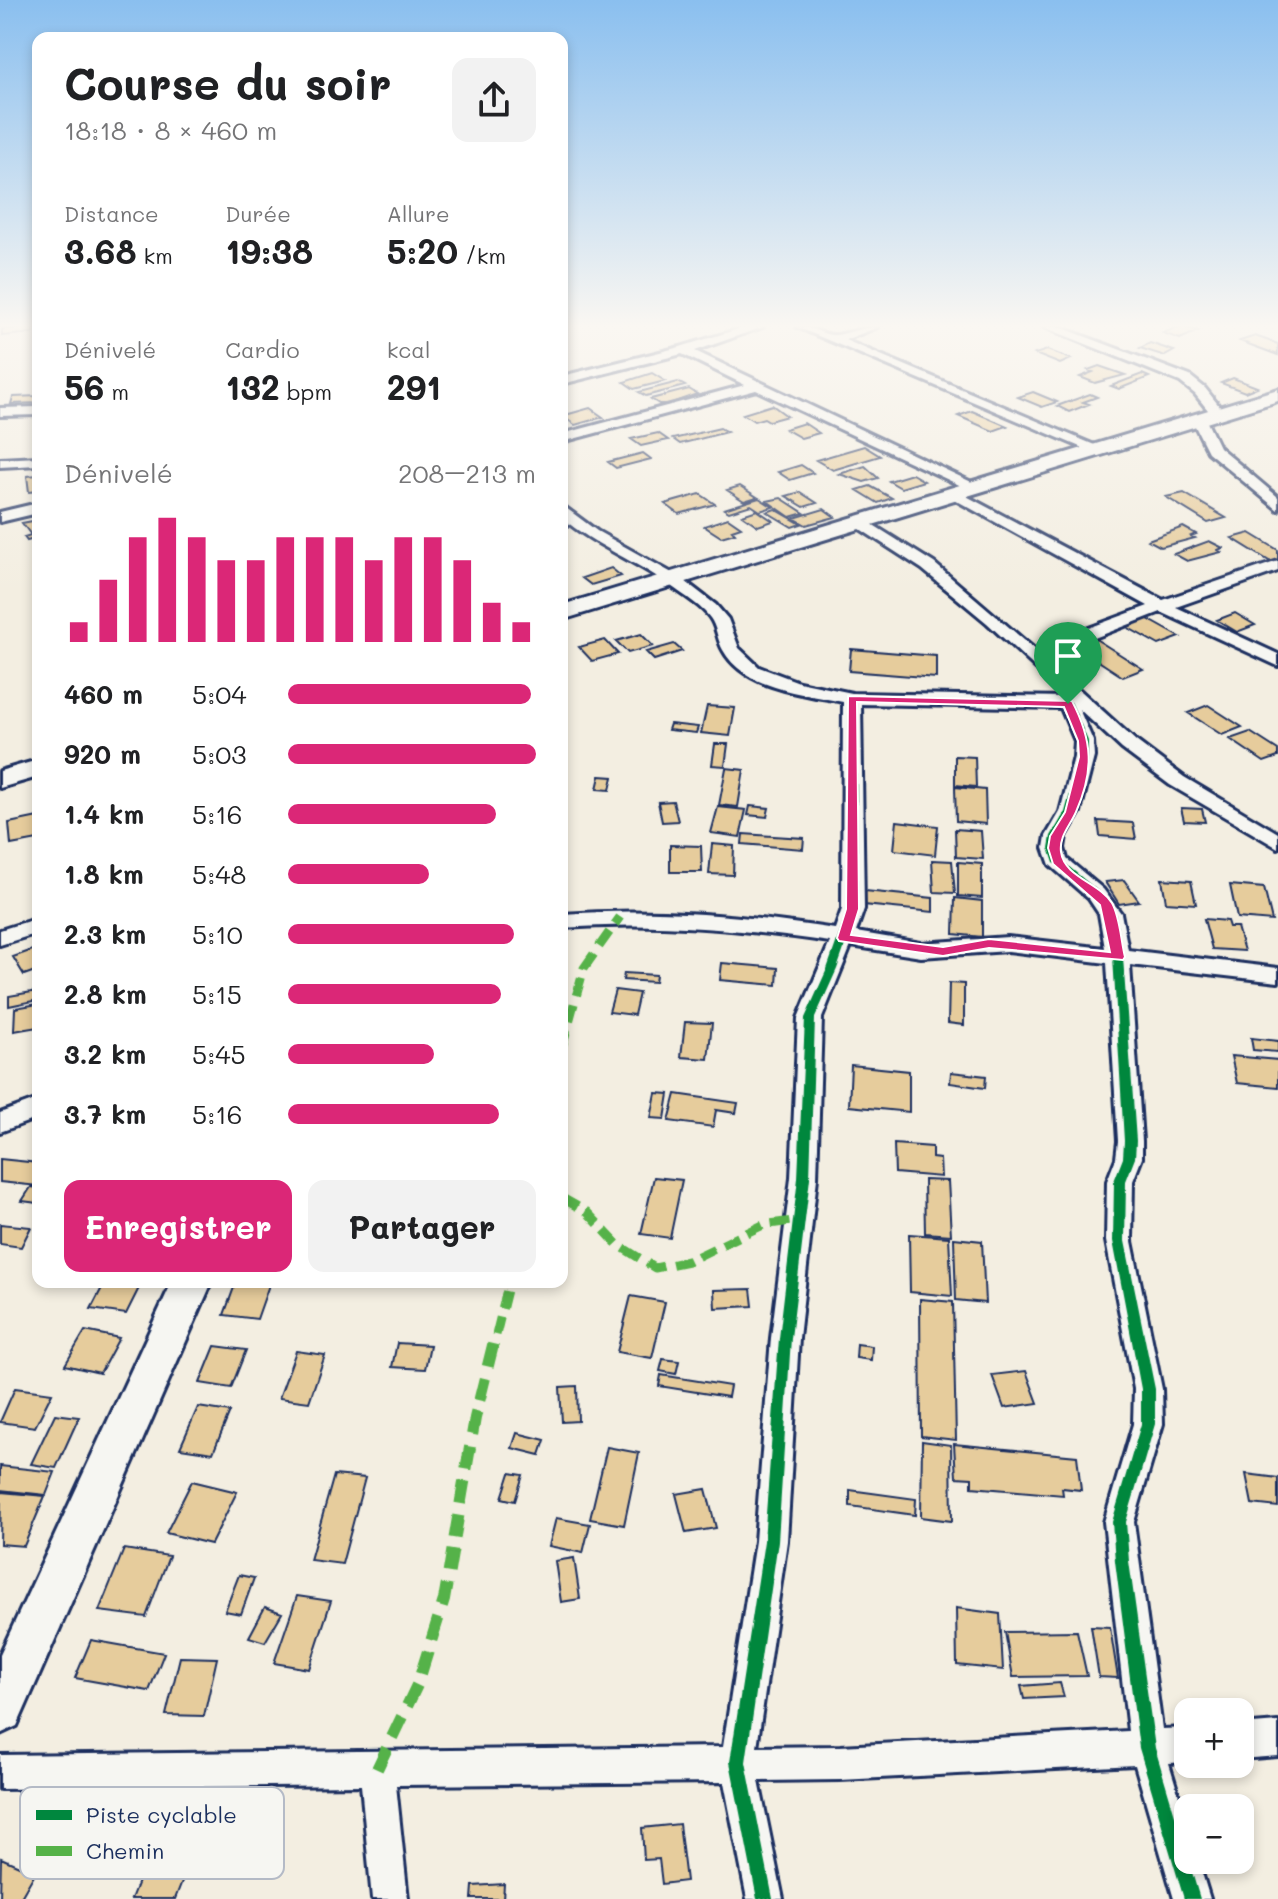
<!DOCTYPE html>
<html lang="fr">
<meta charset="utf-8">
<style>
:root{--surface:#fff;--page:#f2f2f2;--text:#202124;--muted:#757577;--accent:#db2777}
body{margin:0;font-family:Mali,sans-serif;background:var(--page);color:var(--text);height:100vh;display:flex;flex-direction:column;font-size:30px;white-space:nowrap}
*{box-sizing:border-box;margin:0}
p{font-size:26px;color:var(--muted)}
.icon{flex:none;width:44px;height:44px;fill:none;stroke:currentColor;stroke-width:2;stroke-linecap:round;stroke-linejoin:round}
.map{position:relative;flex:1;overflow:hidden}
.panel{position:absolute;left:32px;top:32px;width:536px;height:1256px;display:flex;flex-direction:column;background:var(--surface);border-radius:16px;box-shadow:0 4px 12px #0003}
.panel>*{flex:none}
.controls{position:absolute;left:1174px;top:1698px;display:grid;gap:16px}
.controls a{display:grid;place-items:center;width:80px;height:80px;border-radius:16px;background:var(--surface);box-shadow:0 4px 12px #0003;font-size:40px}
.pin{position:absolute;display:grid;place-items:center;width:68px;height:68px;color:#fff;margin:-82px -34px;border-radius:50% 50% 50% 0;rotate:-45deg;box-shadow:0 0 8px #0007}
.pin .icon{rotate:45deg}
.round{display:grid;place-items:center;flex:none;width:84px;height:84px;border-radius:16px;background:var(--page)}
.head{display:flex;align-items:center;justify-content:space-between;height:136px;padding:0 32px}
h1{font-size:44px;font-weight:700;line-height:60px}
.metrics{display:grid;grid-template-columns:repeat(3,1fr);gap:12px;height:136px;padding:8px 32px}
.metrics div{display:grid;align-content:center}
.metrics b{font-size:34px;font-weight:700}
.metrics small{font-size:22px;font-weight:400}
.metrics p{font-size:22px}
.chart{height:224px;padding:16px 32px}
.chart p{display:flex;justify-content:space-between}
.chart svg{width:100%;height:144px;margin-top:8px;stroke:var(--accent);stroke-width:6}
.cta{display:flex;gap:16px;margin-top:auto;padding:16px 32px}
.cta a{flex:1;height:92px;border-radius:16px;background:var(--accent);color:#fff;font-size:32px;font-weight:700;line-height:92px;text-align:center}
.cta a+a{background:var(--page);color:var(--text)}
ul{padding:0 32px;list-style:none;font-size:26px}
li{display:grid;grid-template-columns:128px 96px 1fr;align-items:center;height:60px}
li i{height:20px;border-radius:10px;background:var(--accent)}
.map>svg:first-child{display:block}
.building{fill:#e6cc9c;stroke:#1b2f5e;stroke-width:2}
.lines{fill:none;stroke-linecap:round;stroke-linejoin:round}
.street-casing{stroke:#1b2f5e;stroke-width:6}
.secondary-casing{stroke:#1b2f5e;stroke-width:6}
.street{fill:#f6f6f2;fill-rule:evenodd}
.secondary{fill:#f6f6f2;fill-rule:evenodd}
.quiet-far1{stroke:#55b248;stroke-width:9;stroke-dasharray:18 9;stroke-linecap:butt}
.quiet{stroke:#55b248;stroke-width:12;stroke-dasharray:23 12;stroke-linecap:butt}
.cycleway-casing{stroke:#f6f6f2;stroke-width:5}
.cycleway{fill:#00873e;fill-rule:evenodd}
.route{fill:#db2777;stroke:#fff;stroke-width:2;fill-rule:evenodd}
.key{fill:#f6f6f2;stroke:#b4bac6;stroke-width:2}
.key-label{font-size:22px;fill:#1b2f5e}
</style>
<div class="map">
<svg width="1278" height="1899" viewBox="0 0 1278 1899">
<rect width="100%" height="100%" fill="#f3eee1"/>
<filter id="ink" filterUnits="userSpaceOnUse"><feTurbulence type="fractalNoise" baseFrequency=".0125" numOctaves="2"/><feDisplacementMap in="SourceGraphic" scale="16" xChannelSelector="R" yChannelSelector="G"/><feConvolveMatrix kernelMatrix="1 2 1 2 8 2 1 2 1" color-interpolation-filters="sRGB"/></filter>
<g filter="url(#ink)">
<!-- building -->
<path class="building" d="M34 327 33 333 2 336V329Z
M1178 327H1184L1198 331 1180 339 1163 333Z
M1255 336 1278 344V355L1240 341Z
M1150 343 1174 351 1165 356 1140 348Z
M1047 350 1071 359 1060 364 1035 354Z
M1099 366 1125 375 1095 383 1080 377 1093 372 1088 370Z
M652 373 665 381 634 389 624 382Z
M1142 374 1149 377 1119 389 1111 386Z
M1233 378 1257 387 1245 392 1221 383Z
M678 382 685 386 646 396 639 392Z
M689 389 697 394 669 404H659L651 399Z
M1033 392 1057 402 1042 407 1018 397Z
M1090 394 1097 397 1083 402 1089 404 1069 412 1057 406Z
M38 396V403L11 404 13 397Z
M772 405 787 416 769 421 764 418 754 421 743 414Z
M590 408 603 417 575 425 562 416Z
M972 411 1007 426 993 431 958 416Z
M804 423 819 433 801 438 785 429Z
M720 428 727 432 680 444 673 439Z
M658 433 668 440 641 446 631 439Z
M864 446 880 456 833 470 816 460Z
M643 453 651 459 616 468 608 462Z
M801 465 813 473 790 480 778 472Z
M865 466 878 478 864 482 839 474Z
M912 474 924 481 901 488 889 481Z
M38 475V491L29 492 27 476Z
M740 486 757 497 744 501 727 490Z
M870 486 892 498 878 503 857 490Z
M800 492 817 503 804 507 786 496Z
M1184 493 1226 518 1208 523 1166 497Z
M700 494 715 504 679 514 665 504Z
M759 498 773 507 760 511 751 505 729 512 724 509Z
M781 498 804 513 790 517 767 501Z
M775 509 801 524 792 527 767 512Z
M824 509 835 517 806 525 794 518Z
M757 510 773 521 758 526 742 515Z
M728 518 741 527 732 530 735 533 721 537 704 526Z
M38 520V544L34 539 27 541 24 537 31 535 22 523Z
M1183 527 1196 534 1191 536 1195 538 1161 547 1148 540Z
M1250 533 1278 550V563L1274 564 1232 538Z
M1209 541 1223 548 1218 550 1221 552 1187 561 1174 554Z
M611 568 621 576 591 585 582 578Z
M1235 613 1255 625 1237 632 1217 620Z
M1146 618 1180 637 1159 645 1125 626Z
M641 634 653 646 628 653 616 641Z
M1094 638 1143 669 1123 677 1074 645Z
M605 640 618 654 592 661 579 647Z
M674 644 682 651 654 660 646 652Z
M851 649 936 656V678L849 671Z
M1208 705 1242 727 1222 735 1188 713Z
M707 706 735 708 730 736 701 733Z
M670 724 698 727 696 733 668 730Z
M1250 732 1278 750V757L1264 762 1230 739Z
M715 744H728L725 766 712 765Z
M955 756 975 757 976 787 955 785Z
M726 768 744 770 738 807 719 805Z
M600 776 613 777 610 790 597 789Z
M955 787 985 790 986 824 956 821Z
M673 801 678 821 662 822 658 802Z
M750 806 769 808 767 817 748 815Z
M718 807 746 810 740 837 711 833Z
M1181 808 1202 809 1205 822 1184 821Z
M38 817V840L11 845 9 823Z
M897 821 938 826 935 855 894 850Z
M1098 821 1133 823 1136 839 1100 836Z
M955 829 981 831 983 859 956 857Z
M743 834 804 838 803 849 742 844Z
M712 844 734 846 733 875 709 874Z
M670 845 701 846 702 872H670Z
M932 860 952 861 955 893 934 892Z
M958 862 982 864V898L958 896Z
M1162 879 1191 881 1196 904 1166 902Z
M1124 880 1139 901 1119 904 1105 882Z
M1230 885 1264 888 1272 921 1237 918Z
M865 891 933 898V912L864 905Z
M955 898 982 901V937L954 934Z
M1204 919 1227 921 1229 927H1237L1244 951 1212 949Z
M38 948V970L24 975 13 957Z
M722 963 778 968 777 985 720 980Z
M624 973 656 975 655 982 623 980Z
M949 983 964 984V1025L948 1023Z
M615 990 639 993 634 1015 609 1012Z
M38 991V1000L9 1006V996Z
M38 1004V1027L14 1031 15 1008Z
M685 1022 712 1023 708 1059 681 1057Z
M1251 1038 1278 1041V1052L1253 1050Z
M1231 1056 1278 1060V1087L1237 1083Z
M851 1065 909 1071V1112L849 1106Z
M951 1072 986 1076 985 1088 950 1083Z
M656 1093 669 1094 665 1119 651 1118Z
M676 1094 738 1103 736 1113 716 1110 713 1127 669 1121Z
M894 1144 932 1147V1158L940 1159 941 1177 895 1173Z
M0 1159 38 1163V1186L0 1182Z
M654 1177 682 1180 670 1238 641 1234Z
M924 1180 948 1181 951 1235 925 1233Z
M31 1187 38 1188V1203L22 1201Z
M0 1224 31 1227 21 1247 0 1244Z
M909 1234 949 1237 952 1296 910 1292Z
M954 1238 982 1241 985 1303 956 1300Z
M105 1282H142L126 1314 91 1309Z
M236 1282H270L257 1319 224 1315Z
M751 1289 753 1306 715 1308 714 1290Z
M631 1296 665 1302 652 1358 617 1352Z
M920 1299 953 1302 956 1440 921 1436Z
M85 1331 119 1338 100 1373 65 1365Z
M397 1343 430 1345 425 1369 392 1367Z
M857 1344 872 1346 871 1360 856 1358Z
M215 1346 246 1350 231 1388 200 1383Z
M296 1351 325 1355 309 1402 279 1398Z
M663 1359 679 1361 676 1374 660 1371Z
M1026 1371 1038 1403 1004 1408 992 1375Z
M661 1375 730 1386 728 1397 659 1386Z
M577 1386 578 1421 562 1422 560 1387Z
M15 1388 52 1393 35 1427 0 1422Z
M198 1407 230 1412 213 1453 180 1448Z
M55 1414 79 1417 56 1468 31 1464Z
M517 1433 545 1440 540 1455 512 1448Z
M922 1441 951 1445 952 1521 921 1517Z
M954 1444 1077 1456 1081 1490 1062 1488 1063 1495 972 1487V1478L956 1477Z
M607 1447 639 1453 624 1525 590 1519Z
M0 1466 55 1472 46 1495 0 1490Z
M510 1473 523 1475 515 1501 502 1498Z
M1246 1474 1278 1478V1507L1252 1504Z
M334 1475 365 1478 342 1564 310 1560Z
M192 1481 237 1492 211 1544 166 1533Z
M706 1489 716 1528 686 1533 676 1494Z
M850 1490 916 1499 915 1515 850 1506Z
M1 1492 45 1496 24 1546 0 1544Z
M556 1518 590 1524 583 1553 549 1546Z
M124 1549 169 1556 146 1617 99 1611Z
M574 1558 580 1599 561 1602 555 1561Z
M239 1575 254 1578 241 1614 225 1611Z
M297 1596 331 1601 309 1669 274 1663Z
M265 1607 282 1613 265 1642 249 1637Z
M956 1608 1000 1614 1003 1670 957 1665Z
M1091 1626 1110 1627 1118 1678 1099 1677Z
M1077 1631 1087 1676 1013 1677 1005 1632Z
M91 1640 164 1653 149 1691 75 1678Z
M180 1657 217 1658 204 1716 166 1715Z
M1060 1683 1064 1697 1024 1699 1021 1686Z
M164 1815 204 1825 175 1899H131Z
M679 1824 686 1881 662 1884 659 1859 644 1860 642 1828Z
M1 1858 35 1873 20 1899H0Z
M504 1884 503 1899H472L473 1886Z"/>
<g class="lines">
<!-- street casing -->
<g class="street-casing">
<path id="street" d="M745 327H763L695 351 982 487 980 490H970L756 390 562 442V434L745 385 682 354 562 384V376L680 347Z
M797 327C813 326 822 335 834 335 844 335 861 327 878 327L845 340 1104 449 1102 452H1092Z
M1044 327H1060L1190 376 1205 388 1224 412 1212 415 1195 394 1180 382Z
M38 407V415L0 416V408Z
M1198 414 1205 418 1219 447 1278 497V510L1208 452 1191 418Z
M38 457V465L0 467V459Z
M955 490 1163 600 1278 561V571L1176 607 1278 654V666L1161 612 1079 644 1048 661 1136 741 1184 777 1278 833V848L1170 785 1122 749 1079 709 1093 741 1094 757 1080 812 1066 836 1064 848 1067 859 1103 889 1121 913 1128 950 1278 968V982L1130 965 1142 1141V1158L1133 1181 1132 1241 1162 1389 1163 1424 1134 1522 1162 1729 1188 1728V1762L1169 1763 1188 1826V1860H1198L1210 1899H1174L1135 1765 840 1780 759 1781 783 1899H747L724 1782 396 1785 408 1899H372L361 1785 0 1789V1755L723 1747 755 1541 771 1338 791 1178 798 1018 830 942C741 929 653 921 562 928V914C654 907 744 915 835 929L842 909 843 702C804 694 744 689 723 650 718 642 717 630 712 621 705 608 683 595 671 586 636 561 595 546 562 518V505L597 531 681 578 716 605 728 619 739 648 759 667 799 682 852 693 1067 697 987 623 922 569 857 527V521H867L934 563 1038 652 1067 636 1148 606 950 497V491ZM861 704 1061 708 1075 741 1074 757 1060 812 1046 836 1044 848 1050 865 1089 899 1099 914 1105 948 1008 937 921 943 856 932 864 909ZM851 946 921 957 1008 951 1107 963 1118 1141 1116 1158 1107 1181 1106 1241 1134 1389 1133 1424 1104 1522 1128 1731 840 1746 757 1747 787 1541 799 1338 817 1178 822 1018Z
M38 503V513L0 522V512Z
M38 918V933L0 945V930Z
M38 1099V1118L0 1132V1113Z
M1278 1722V1756L1240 1759V1725Z"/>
</g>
<!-- secondary casing -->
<g class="secondary-casing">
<path id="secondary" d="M1278 389V401L562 620V605Z
M38 760V777L0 788V771Z
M172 1282H212L17 1726 0 1734V1654Z"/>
</g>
<!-- street -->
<use href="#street" class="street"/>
<!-- secondary -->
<use href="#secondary" class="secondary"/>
<!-- quiet-far1 -->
<path class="quiet-far1" d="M562 1047 584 968 620 917
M562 1198 587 1212 617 1244 655 1268 688 1261 763 1225 799 1220
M496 1335 509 1282"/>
<!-- quiet -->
<path class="quiet" d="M377 1769 418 1683 444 1600 475 1418 496 1333"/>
<!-- cycleway casing -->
<g class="cycleway-casing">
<path id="cycleway" d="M849 696H855L856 698 858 909 837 969 815 1018 810 1178 791 1338 778 1541 746 1762 773 1899H757L730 1762 764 1541 779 1338 798 1178 805 1018 827 969 848 909Z
M1065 702H1071L1072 704 1088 741V757L1075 812 1061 836 1059 848 1061 860 1099 892 1115 913 1123 957 1136 1141 1135 1158 1126 1181 1125 1241 1155 1389V1424L1126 1522 1129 1561 1155 1748 1200 1899H1184L1139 1748 1115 1561 1112 1522 1141 1424V1389L1113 1241 1114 1181 1123 1158 1124 1141 1113 957 1105 913 1093 896 1054 863 1049 848 1051 836 1065 812 1080 757V741L1064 704Z"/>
</g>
<!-- cycleway -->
<use href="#cycleway" class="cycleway"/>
</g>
</g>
<!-- sky -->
<linearGradient id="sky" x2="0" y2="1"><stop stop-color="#8abfef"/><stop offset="0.55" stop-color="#faf7f2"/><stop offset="1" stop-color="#faf7f2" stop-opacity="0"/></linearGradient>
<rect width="1278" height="592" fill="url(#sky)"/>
<!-- route -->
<path class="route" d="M848 696 1072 701C1093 741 1094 771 1076 812 1070 826 1059 836 1061 852 1064 877 1100 883 1112 903 1120 917 1121 941 1125 957L1123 960 989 948 943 956 839 941 837 938 846 909ZM857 702 1064 707 1078 741 1079 757 1065 812 1050 836 1048 848 1053 864 1100 905 1110 952 989 939 943 947 851 935 859 909Z"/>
<!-- legend -->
<rect x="20" y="1787" width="264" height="92" rx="12" class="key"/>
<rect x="36" y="1810" width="36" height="10" fill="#00873e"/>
<rect x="36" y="1846" width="36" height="10" fill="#55b248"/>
<g class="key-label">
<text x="86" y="1823">Piste cyclable</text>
<text x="86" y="1859">Chemin</text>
</g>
</svg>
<div class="controls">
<a>+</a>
<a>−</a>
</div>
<div class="pin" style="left:1068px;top:704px;background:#1e9e55"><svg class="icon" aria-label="arrive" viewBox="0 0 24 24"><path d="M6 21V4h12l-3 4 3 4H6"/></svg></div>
<section class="panel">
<div class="head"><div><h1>Course du soir</h1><p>18:18 · 8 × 460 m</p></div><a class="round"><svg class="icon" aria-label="share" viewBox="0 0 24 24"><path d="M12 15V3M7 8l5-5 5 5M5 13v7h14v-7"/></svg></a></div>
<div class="metrics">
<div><p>Distance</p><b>3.68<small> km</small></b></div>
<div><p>Durée</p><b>19:38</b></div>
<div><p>Allure</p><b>5:20<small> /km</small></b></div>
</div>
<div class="metrics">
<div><p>Dénivelé</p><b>56<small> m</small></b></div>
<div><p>Cardio</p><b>132<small> bpm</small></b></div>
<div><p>kcal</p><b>291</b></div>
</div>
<div class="chart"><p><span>Dénivelé</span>208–213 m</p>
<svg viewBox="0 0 160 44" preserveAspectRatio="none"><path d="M5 44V38M15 44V25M25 44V12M35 44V6M45 44V12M55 44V19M65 44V19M75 44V12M85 44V12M95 44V12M105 44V19M115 44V12M125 44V12M135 44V19M145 44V32M155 44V38"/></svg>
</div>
<ul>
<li><b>460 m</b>5:04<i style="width:98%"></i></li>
<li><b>920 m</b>5:03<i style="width:100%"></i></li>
<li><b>1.4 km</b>5:16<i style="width:84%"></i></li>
<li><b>1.8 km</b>5:48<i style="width:57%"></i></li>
<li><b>2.3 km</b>5:10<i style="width:91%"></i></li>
<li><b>2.8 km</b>5:15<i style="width:86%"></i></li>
<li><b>3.2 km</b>5:45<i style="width:59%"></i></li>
<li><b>3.7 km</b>5:16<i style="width:85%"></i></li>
</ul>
<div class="cta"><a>Enregistrer</a><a>Partager</a></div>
</section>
</div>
